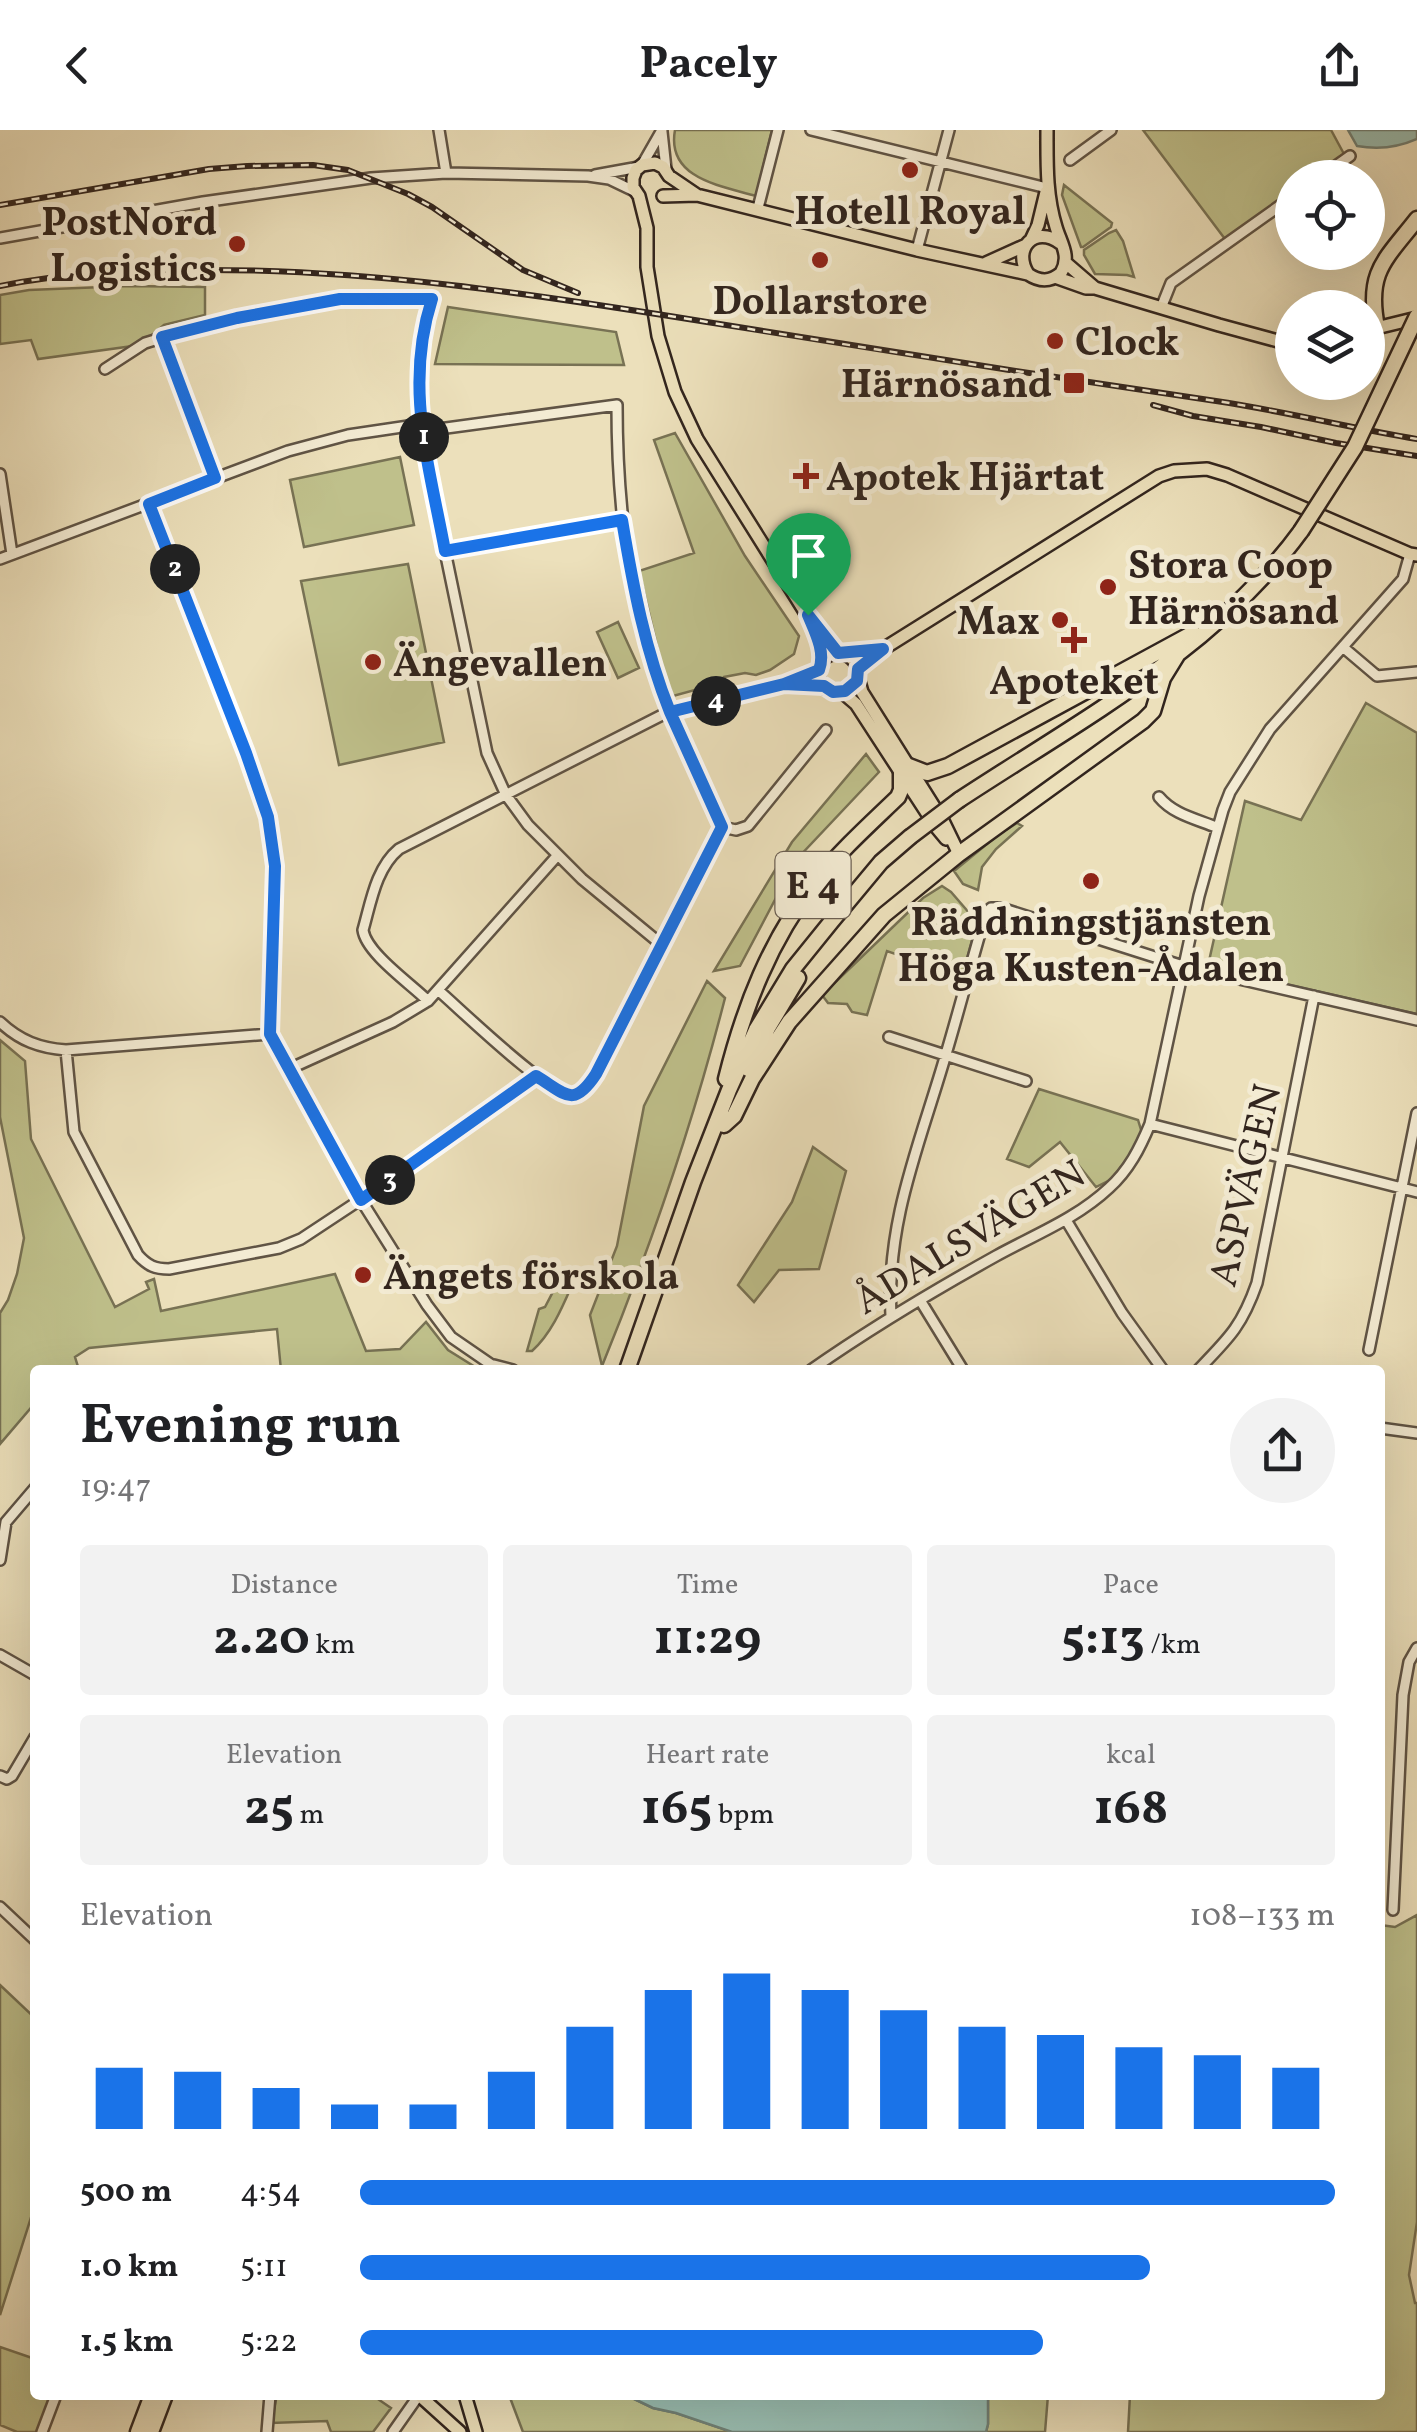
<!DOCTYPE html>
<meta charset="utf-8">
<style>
:root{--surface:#fff;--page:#f2f2f2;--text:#202124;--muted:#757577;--accent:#1a73e8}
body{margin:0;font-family:Vollkorn,serif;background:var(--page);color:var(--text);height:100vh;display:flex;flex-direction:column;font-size:38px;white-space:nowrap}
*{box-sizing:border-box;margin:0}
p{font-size:32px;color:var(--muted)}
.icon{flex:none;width:55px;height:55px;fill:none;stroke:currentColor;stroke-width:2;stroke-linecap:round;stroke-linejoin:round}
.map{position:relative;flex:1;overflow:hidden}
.panel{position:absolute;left:30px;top:1235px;width:1355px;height:1035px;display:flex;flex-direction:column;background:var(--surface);border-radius:10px;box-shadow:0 10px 40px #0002}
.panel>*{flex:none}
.fabs{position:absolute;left:1275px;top:30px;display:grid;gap:20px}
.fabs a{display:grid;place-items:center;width:110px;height:110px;border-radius:50%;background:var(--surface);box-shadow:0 10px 40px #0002;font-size:50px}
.pin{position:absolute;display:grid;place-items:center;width:85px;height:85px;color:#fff;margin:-102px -42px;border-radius:50% 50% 50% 0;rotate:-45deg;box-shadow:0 0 10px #0007}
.pin .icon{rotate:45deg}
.km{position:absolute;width:50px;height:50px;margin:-25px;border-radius:50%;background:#222;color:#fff;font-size:28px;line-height:50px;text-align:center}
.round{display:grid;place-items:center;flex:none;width:105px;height:105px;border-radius:52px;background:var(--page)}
.overview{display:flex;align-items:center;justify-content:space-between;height:170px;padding:0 50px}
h1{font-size:55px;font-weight:700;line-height:75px}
.stats{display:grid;grid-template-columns:repeat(3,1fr);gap:15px;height:170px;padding:10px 50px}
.stats div{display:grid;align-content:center;border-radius:10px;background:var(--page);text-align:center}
.stats b{font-size:50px;font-weight:700}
.stats small{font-size:28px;font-weight:400}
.stats p{font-size:28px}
.chart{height:280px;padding:20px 50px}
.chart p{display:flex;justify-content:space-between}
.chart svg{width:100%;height:180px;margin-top:10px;stroke:var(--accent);stroke-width:6}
ul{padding:0 50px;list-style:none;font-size:32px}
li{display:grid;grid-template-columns:160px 120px 1fr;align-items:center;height:75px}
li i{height:25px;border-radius:12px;background:var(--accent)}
header{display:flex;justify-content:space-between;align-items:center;height:130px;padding:0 50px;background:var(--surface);font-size:45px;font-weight:700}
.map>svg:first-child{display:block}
.green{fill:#bfc08b;stroke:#787254;stroke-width:2.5}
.water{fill:#99bdb1;stroke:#708076;stroke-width:2.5}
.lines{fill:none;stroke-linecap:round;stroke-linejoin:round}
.minor-casing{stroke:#605445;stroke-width:14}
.major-casing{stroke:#32251e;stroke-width:16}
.highway-casing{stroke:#32251e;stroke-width:19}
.minor{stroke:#f3ebd3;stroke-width:9}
.major{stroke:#ece0bb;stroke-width:11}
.highway{stroke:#ece0bb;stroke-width:14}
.rail-casing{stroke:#32251e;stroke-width:6}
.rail{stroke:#f3ebd3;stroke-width:2.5;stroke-dasharray:8;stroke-linecap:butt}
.highway-bridge-casing{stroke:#32251e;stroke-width:19;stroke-linecap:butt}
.highway-bridge{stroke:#ece0bb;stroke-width:14}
.route-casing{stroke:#fff;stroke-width:20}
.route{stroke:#1a73e8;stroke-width:12}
.poi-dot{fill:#8f2418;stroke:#f3ebd3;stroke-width:4}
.labels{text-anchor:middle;stroke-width:10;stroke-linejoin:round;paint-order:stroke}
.shield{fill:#f3ebd3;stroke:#6c6054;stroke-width:2.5}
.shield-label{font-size:38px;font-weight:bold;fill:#32251e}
.poi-label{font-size:40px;font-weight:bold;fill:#32251e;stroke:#f3ebd3;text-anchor:start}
.street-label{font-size:40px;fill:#32251e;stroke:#f3ebd3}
</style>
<header><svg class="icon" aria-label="back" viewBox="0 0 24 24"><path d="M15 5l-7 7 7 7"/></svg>Pacely<svg class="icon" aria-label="share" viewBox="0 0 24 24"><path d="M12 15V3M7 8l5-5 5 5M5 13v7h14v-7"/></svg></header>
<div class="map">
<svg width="1417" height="2302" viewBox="0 0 1417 2302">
<rect width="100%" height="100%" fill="#ece0bb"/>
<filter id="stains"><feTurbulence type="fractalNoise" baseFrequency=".002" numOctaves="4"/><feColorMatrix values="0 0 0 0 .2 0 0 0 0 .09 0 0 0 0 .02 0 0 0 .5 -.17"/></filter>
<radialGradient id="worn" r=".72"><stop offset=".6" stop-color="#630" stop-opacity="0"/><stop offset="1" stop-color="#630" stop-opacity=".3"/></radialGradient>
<!-- green -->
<path class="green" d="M675 0H772L756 66C722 56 666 49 675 0Z
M1143 0H1331L1344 24 1311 47 1292 48V61L1225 109Z
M1064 55 1112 93 1111 97 1083 117H1081L1062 65Z
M1116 100 1123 111 1134 147 1127 145 1095 144 1084 125V120L1109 103Z
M128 156 205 157V185L164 195 140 215 38 229 31 210 0 214V165L29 160Z
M448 177 616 202 624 235 435 234Z
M675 303 745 426 799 506 794 524 770 540 756 545 745 543 724 547 717 554 673 566 663 541 639 441 694 423 654 310Z
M400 327 414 395 304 417 290 350Z
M408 434 444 612 339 635 301 451Z
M618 492 639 538 618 548 597 502Z
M1366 573 1417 603V884L1210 837 1209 831 1245 671 1301 690Z
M866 624 879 642 796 730 740 836 714 841 792 712Z
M1017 693 1022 696 996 719 982 737 978 760 963 754 954 741 998 705Z
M942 756 951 762 977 792 962 847 887 821 867 885 852 882 847 874 828 873 822 865 923 768Z
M707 851 725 868C693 993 651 1116 602 1236L590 1185 617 1116 644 976Z
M0 910 25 931 31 1009 115 1177 149 1159 146 1152 154 1149 161 1181 335 1144 366 1221 400 1219 426 1192 448 1220 480 1240H281L277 1199 89 1218 75 1227 79 1240H35V1273L0 1314V1183L8 1170 17 1144 24 1108 0 987Z
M1039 959 1138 990 1142 1003 1135 1018 1112 1049 1096 1057 1060 1012 1029 1037 1007 1029Z
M813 1017 846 1041 819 1139 779 1140 754 1172 738 1155 792 1072Z
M565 1152 572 1155C562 1178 551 1204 532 1221H527L539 1179 545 1177 555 1158Z
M1417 1785V2092L1409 2145 1415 2173H1417V2302H1128L1130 2265H1380V1795L1395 1797Z
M0 1855 35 1888V2075L0 2185Z
M0 2217 35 2229V2265H51L37 2302H17L0 2295Z
M277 2265H372L391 2278 373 2302H331L327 2291 271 2293Z
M509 2265H626L653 2278 676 2283 732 2302H523Z
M988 2265H1048L1045 2302H986L988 2294Z"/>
<!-- water -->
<path class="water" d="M1348 0H1417V9C1397 18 1379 20 1357 16Z
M626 2265H988V2294L986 2302H732L676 2283 653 2278Z"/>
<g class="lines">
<!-- minor casing -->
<g class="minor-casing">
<path id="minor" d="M439 0 446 43
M811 0 1047 58
M662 2 666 39
M1070 30 1111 0
M642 35 662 0
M595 45 639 37
M1319 48 1350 26
M758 78 778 0
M0 108 203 72 371 48 446 43 588 46 609 49 634 61
M917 120 949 0
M1161 178 1171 153 1292 67
M162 207 215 348
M105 239 145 213 197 197 237 188 339 169H433L420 217 418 240 422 294 445 421 487 623 506 665 528 695 582 749 662 815
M424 301 617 275C617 369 627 467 660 556 678 604 702 650 722 697
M0 344 12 424
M149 373 246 623 268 687 275 737 270 904 361 1070 427 1175 451 1207 499 1240
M445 421 622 390
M0 429 288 321 348 305 422 294
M1344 518 1377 546 1417 542
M786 553 819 539
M1159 667C1174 685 1197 689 1218 698
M722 697 736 700 748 696 826 600
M439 861C460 879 552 969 575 966 586 965 591 952 596 944L722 697
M428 871C411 854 366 823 363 800 371 772 376 738 399 719L670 581 784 555 824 557
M0 892C20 911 40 918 66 920L270 904
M889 907 1026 951
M66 920 74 1002 138 1125C148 1136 155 1139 169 1139L279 1118 301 1109 413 1035 536 947
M289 939 393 892 428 871 557 726
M1150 994 1417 1062
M1066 1090 1122 1183 1163 1240
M920 1170 963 1240
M891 1186C886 1090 920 1014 946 924 960 877 972 830 986 783L991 778H1001L1183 836 1417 890
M1369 1220 1417 983
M494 1235 513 1240
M811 1240C871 1198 933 1161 996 1126 1034 1105 1076 1089 1109 1058 1129 1040 1140 1018 1150 994L1199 766 1223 680 1230 662 1270 599 1403 449 1410 424
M1198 1240C1229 1208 1242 1196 1257 1153L1314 866
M1380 1298 1417 1303
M0 1430 6 1392 35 1358
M0 1525 35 1545
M0 1646 7 1649 12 1646 35 1607
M0 1777 35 1810
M1393 1780 1403 1565 1409 1532 1417 1518
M42 2302 56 2265
M267 2302 270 2265
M393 2302 419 2265"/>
</g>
<!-- major casing -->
<g class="major-casing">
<path id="major" d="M697 65 669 46 663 37 655 33 642 35 636 40 633 48V57L639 66 647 98V137L658 206 675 262 697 309 807 485 818 508 822 532
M663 66 697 65 917 120 1028 144C1040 152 1050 152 1061 143 1071 126 1061 114 1056 97 1046 65 1047 33 1047 0
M1031 110 1038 95 1046 62
M986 133 1026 115
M1066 133 1095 158
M1028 144C1012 118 1035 95 1060 113
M1055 147 1086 158H1095L1219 195 1278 211 1292 212
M1368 200 1417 188
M817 495 838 523
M818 543a20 20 0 1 1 40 0a20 20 0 1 1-40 0Z
M859 539 883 519 1159 346 1174 341 1207 339 1227 345 1410 424 1417 425
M858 548 862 562 943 691 959 724
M842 562 856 574 936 697 946 709
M419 2265 460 2302
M465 2265 476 2302"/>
</g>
<!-- highway casing -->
<g class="highway-casing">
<path id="highway" d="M1377 197C1366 142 1385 130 1417 89
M909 636 927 643 948 636 1193 503
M959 670C1079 591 1215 519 1301 401
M748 939 768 898 798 848
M726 949C744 877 770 810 816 751 840 721 870 694 898 667L901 660V640
M724 995 734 986 752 949 789 892 884 785 959 724 1143 591 1153 581 1163 548 1179 522
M627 1240 693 1052 729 960 756 900 793 839 831 792 881 732 910 707
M138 2302 152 2265
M151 2302 165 2265"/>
</g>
<!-- minor -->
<use href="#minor" class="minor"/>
<!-- major -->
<use href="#major" class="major"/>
<!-- highway -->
<use href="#highway" class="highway"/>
<!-- rail casing -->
<g class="rail-casing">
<path id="rail" d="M0 75 209 39 247 36 313 35 348 40 408 64 432 77 523 140 578 163
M0 156C62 143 125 141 188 140 366 138 533 164 707 192 877 220 1046 246 1216 271 1284 281 1350 298 1417 309
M1153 275 1193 286 1261 297 1336 313 1417 326"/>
</g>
<!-- rail -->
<use href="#rail" class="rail"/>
<!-- highway-bridge casing -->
<g class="highway-bridge-casing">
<path id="highway-bridge" d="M1301 401 1355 317 1417 186
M910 707 959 670"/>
</g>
<!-- highway-bridge -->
<use href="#highway-bridge" class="highway-bridge"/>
</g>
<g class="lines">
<!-- route casing -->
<g class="route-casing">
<path id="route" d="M808 485C815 502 826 522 819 540L784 554 670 582C645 520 633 456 622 390L445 421C429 334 404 256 432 169H340L237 188 162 207 215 348 149 374 246 623 268 687 275 736 270 904 361 1070 536 946C566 964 573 979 596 944L722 697 670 582 784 554 824 556 833 562 845 561 857 551 858 539 883 519 838 523 808 485"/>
</g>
<!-- route -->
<use href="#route" class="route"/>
</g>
<!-- markers -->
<g class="poi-dot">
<circle cx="910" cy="40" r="10"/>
<circle cx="237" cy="114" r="10"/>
<circle cx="820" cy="130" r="10"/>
<circle cx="1055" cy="211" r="10"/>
<rect x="1062" y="241" width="24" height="24" rx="5"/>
<path d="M801 331h10v10h10v10h-10v10h-10v-10h-10v-10h10z"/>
<circle cx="1108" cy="457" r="10"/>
<circle cx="1060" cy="490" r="10"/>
<path d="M1069 495h10v10h10v10h-10v10h-10v-10h-10v-10h10z"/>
<circle cx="373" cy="532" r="10"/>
<circle cx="1091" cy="751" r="10"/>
<circle cx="363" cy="1145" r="10"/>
</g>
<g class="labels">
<!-- shield labels -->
<rect class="shield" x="775.5" y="722" width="75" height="66" rx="8"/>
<g class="shield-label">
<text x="813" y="768">E 4</text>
</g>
<!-- poi labels -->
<g class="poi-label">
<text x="910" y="94" text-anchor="middle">Hotell Royal</text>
<text x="217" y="105" text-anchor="end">PostNord<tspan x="217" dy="46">Logistics</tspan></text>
<text x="820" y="184" text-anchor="middle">Dollarstore</text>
<text x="1075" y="225">Clock</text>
<text x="1052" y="267" text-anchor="end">Härnösand</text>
<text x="826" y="360">Apotek Hjärtat</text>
<text x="1128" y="448">Stora Coop<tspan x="1128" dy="46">Härnösand</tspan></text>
<text x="1040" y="504" text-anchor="end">Max</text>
<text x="393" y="546">Ängevallen</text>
<text x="1074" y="564" text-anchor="middle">Apoteket</text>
<text x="1091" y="805" text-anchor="middle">Räddningstjänsten<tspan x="1091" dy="46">Höga Kusten-Ådalen</tspan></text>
<text x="383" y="1159">Ängets förskola</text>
</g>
<!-- street labels -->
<g class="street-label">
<text transform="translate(1244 1055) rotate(-77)" y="14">ASPVÄGEN</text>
<text transform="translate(969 1106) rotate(-31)" y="14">ÅDALSVÄGEN</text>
</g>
</g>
<rect width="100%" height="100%" filter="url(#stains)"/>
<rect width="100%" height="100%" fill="url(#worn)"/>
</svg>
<div class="fabs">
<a><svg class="icon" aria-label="locate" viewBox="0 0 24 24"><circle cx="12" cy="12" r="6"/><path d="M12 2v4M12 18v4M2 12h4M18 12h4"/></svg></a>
<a><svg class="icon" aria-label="layers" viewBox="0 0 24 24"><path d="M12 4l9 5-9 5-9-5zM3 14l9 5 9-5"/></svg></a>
</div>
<div class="pin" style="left:808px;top:485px;background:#1e9e55"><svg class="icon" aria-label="arrive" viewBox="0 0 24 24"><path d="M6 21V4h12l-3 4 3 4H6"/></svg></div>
<b class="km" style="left:424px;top:307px">1</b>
<b class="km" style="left:175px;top:439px">2</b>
<b class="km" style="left:390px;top:1050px">3</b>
<b class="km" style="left:716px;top:571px">4</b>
<section class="panel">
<div class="overview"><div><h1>Evening run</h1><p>19:47</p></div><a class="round"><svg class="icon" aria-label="share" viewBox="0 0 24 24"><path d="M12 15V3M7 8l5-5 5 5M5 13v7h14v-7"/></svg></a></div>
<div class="stats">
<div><p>Distance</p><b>2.20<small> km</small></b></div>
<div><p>Time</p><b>11:29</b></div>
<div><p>Pace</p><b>5:13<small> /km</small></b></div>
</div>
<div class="stats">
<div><p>Elevation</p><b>25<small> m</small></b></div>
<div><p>Heart rate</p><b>165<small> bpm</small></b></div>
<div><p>kcal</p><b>168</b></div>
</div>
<div class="chart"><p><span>Elevation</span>108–133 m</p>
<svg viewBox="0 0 160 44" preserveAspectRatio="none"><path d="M5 44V29M15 44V30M25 44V34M35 44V38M45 44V38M55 44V30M65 44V19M75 44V10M85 44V6M95 44V10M105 44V15M115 44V19M125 44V21M135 44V24M145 44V26M155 44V29"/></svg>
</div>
<ul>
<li><b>500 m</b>4:54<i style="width:100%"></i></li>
<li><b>1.0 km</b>5:11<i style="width:81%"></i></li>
<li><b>1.5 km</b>5:22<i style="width:70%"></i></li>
</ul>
</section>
</div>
